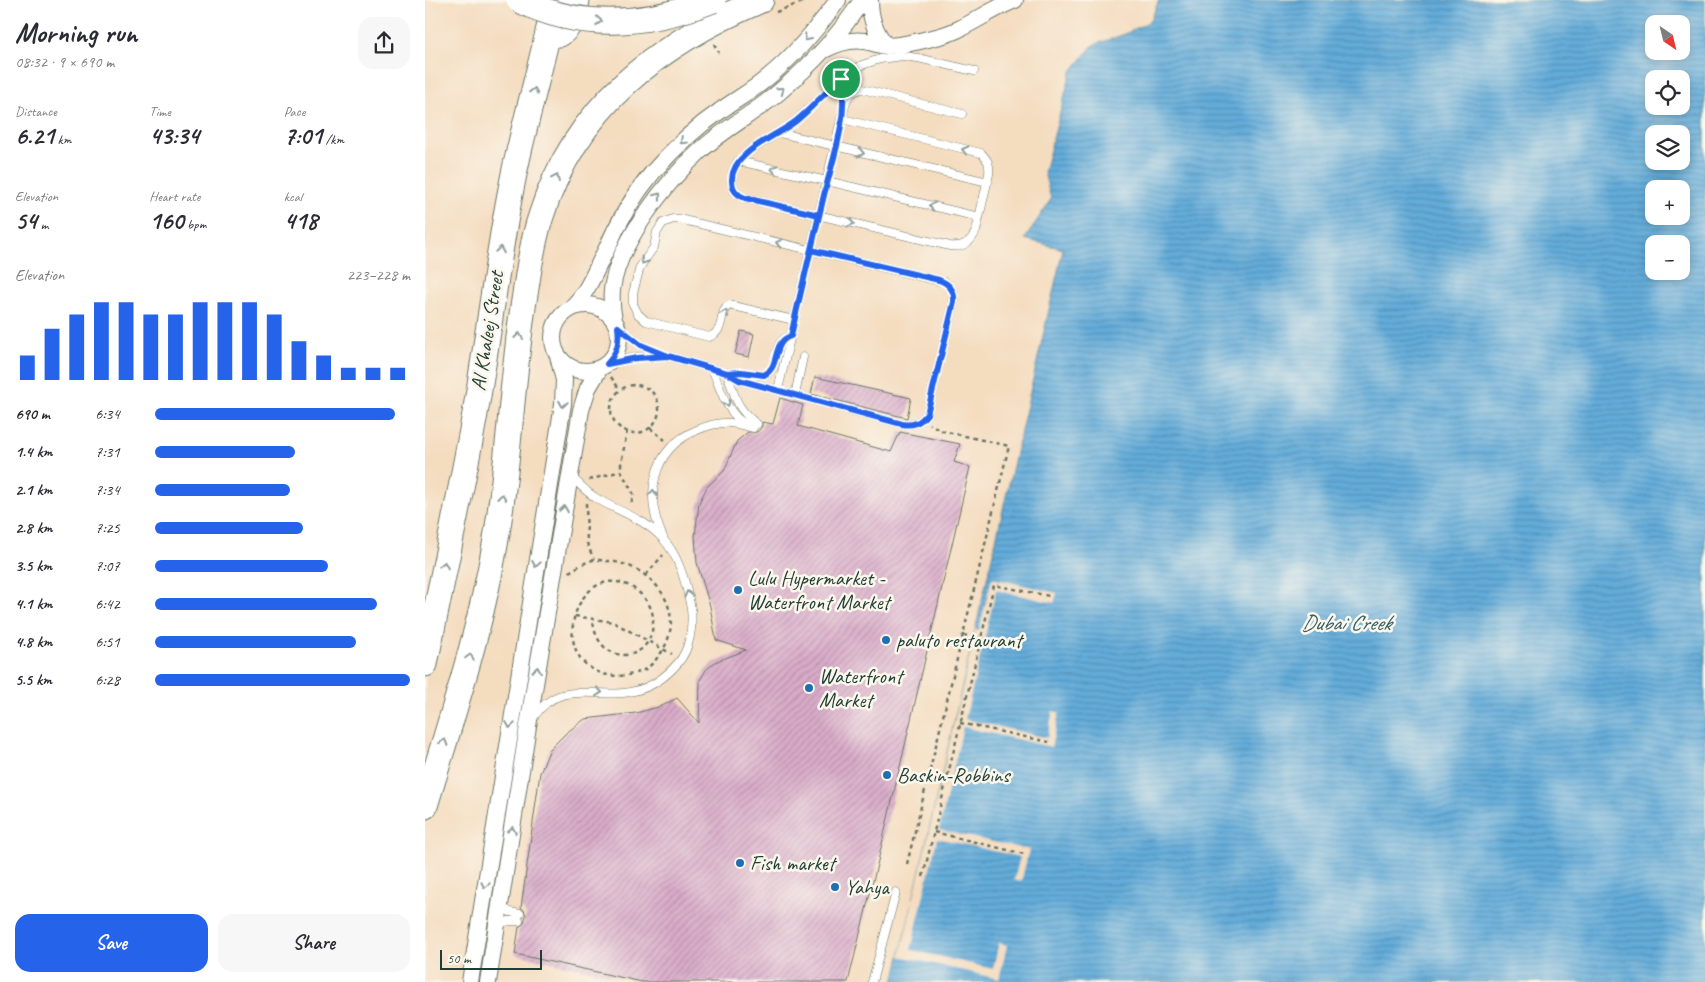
<!DOCTYPE html>
<meta charset="utf-8">
<style>
:root{--surface:#fff;--page:#f7f7f7;--text:#2b2b33;--muted:#7c7c81;--accent:#2563eb}
body{margin:0;font-family:Caveat,sans-serif;background:var(--page);color:var(--text);height:100vh;display:flex;flex-direction:column;font-size:19px;white-space:nowrap}
*{box-sizing:border-box;margin:0}
p{font-size:16px;color:var(--muted)}
.icon{flex:none;width:28px;height:28px;fill:none;stroke:currentColor;stroke-width:2;stroke-linecap:round;stroke-linejoin:round}
.map{position:relative;flex:1;overflow:hidden}
.panel{display:flex;flex-direction:column;background:var(--surface);width:425px}
.panel>*{flex:none}
.needle{width:32px;rotate:145deg}
.controls{position:absolute;left:1220px;top:15px;display:grid;gap:10px}
.controls a{display:grid;place-items:center;width:45px;height:45px;border-radius:10px;background:var(--surface);box-shadow:0 2px 8px #0003;font-size:25px}
.scale{position:absolute;left:15px;bottom:12px;width:102px;box-sizing:border-box;padding-left:5px;border:2px solid #1f3d34;border-top:0;font-size:14px;line-height:18px;white-space:nowrap;color:#1f3d34;-webkit-text-stroke:4px #fbf7ec;paint-order:stroke}
.pin{position:absolute;display:grid;place-items:center;width:42px;height:42px;color:#fff;margin:-21px;border:2px solid #fff;border-radius:50%;box-shadow:0 1px 5px #0007}
.round{display:grid;place-items:center;flex:none;width:52px;height:52px;border-radius:15px;background:var(--page)}
.headline{display:flex;align-items:center;justify-content:space-between;height:85px;padding:0 15px}
h1{font-size:28px;font-weight:800;line-height:38px}
.figures{display:grid;grid-template-columns:repeat(3,1fr);gap:8px;height:85px;padding:5px 15px}
.figures div{display:grid;align-content:center}
.figures b{font-size:25px;font-weight:800}
.figures small{font-size:14px;font-weight:400}
.figures p{font-size:14px}
.chart{height:140px;padding:10px 15px}
.chart p{display:flex;justify-content:space-between}
.chart svg{width:100%;height:90px;margin-top:5px;stroke:var(--accent);stroke-width:6}
.cta{display:flex;gap:10px;margin-top:auto;padding:10px 15px}
.cta a{flex:1;height:58px;border-radius:15px;background:var(--accent);color:#fff;font-size:20px;font-weight:800;line-height:58px;text-align:center}
.cta a+a{background:var(--page);color:var(--text)}
ul{padding:0 15px;list-style:none;font-size:16px}
li{display:grid;grid-template-columns:80px 60px 1fr;align-items:center;height:38px}
li i{height:12px;border-radius:6px;background:var(--accent)}
main{display:flex;flex:1;min-height:0}
.map>svg:first-child{display:block}
.water{fill:url(#water-rules);stroke:#417487;fill-rule:evenodd}
.pier{fill:#f4dcbf}
.building{fill:url(#building-hatch)}
.lines{fill:none;stroke-linecap:round;stroke-linejoin:round}
.lane-casing{stroke:#6a7565;stroke-width:9}
.street-casing{stroke:#6a7565;stroke-width:18}
.primary-casing{stroke:#6a7565;stroke-width:27}
.path{stroke:#6a7565;stroke-width:2.5;stroke-dasharray:4 4;stroke-linecap:butt}
.lane{stroke:#fff;stroke-width:8}
.street{stroke:#fff;stroke-width:16}
.primary{stroke:#fff;stroke-width:25}
.primary-bridge-casing{stroke:#6a7565;stroke-width:27;stroke-linecap:butt}
.primary-bridge{stroke:#fff;stroke-width:25}
.oneway{stroke:#8f9e9a}
.route-casing{stroke:#fff;stroke-width:10}
.route{stroke:#2563eb;stroke-width:6}
.poi-dot{fill:#1f6fb2;stroke:#fbf7ec;stroke-width:2}
.labels{text-anchor:middle;stroke-width:5;stroke-linejoin:round;paint-order:stroke}
.street-label{font-size:21px;fill:#1f3d34;stroke:#fbf7ec}
.poi-label{font-size:21px;fill:#1f3d34;stroke:#fbf7ec;text-anchor:start}
.water-label{font-size:22px;font-style:italic;fill:#335e66;stroke:#fbf7ec}
</style>
<main>
<section class="panel">
<div class="headline"><div><h1>Morning run</h1><p>08:32 · 9 × 690 m</p></div><a class="round"><svg class="icon" aria-label="share" viewBox="0 0 24 24"><path d="M12 15V3M7 8l5-5 5 5M5 13v7h14v-7"/></svg></a></div>
<div class="figures">
<div><p>Distance</p><b>6.21<small> km</small></b></div>
<div><p>Time</p><b>43:34</b></div>
<div><p>Pace</p><b>7:01<small> /km</small></b></div>
</div>
<div class="figures">
<div><p>Elevation</p><b>54<small> m</small></b></div>
<div><p>Heart rate</p><b>160<small> bpm</small></b></div>
<div><p>kcal</p><b>418</b></div>
</div>
<div class="chart"><p><span>Elevation</span>223–228 m</p>
<svg viewBox="0 0 160 44" preserveAspectRatio="none"><path d="M5 44V32M15 44V19M25 44V12M35 44V6M45 44V6M55 44V12M65 44V12M75 44V6M85 44V6M95 44V6M105 44V12M115 44V25M125 44V32M135 44V38M145 44V38M155 44V38"/></svg>
</div>
<ul>
<li><b>690 m</b>6:34<i style="width:94%"></i></li>
<li><b>1.4 km</b>7:31<i style="width:55%"></i></li>
<li><b>2.1 km</b>7:34<i style="width:53%"></i></li>
<li><b>2.8 km</b>7:25<i style="width:58%"></i></li>
<li><b>3.5 km</b>7:07<i style="width:68%"></i></li>
<li><b>4.1 km</b>6:42<i style="width:87%"></i></li>
<li><b>4.8 km</b>6:51<i style="width:79%"></i></li>
<li><b>5.5 km</b>6:28<i style="width:100%"></i></li>
</ul>
<div class="cta"><a>Save</a><a>Share</a></div>
</section>
<div class="map">
<svg width="1280" height="982" viewBox="0 0 1280 982">
<defs>
<pattern id="water-rules" width="6" height="5" patternUnits="userSpaceOnUse" patternTransform="scale(1.25)"><rect width="6" height="5" fill="#63acda"/><path d="M0 2.5h6" fill="none" stroke="#518db2"/></pattern>
<pattern id="building-hatch" width="6" height="6" patternUnits="userSpaceOnUse" patternTransform="scale(1.25)"><rect width="6" height="6" fill="#daacca"/><path d="M-1 1l2-2M0 6l6-6M5 7l2-2" fill="none" stroke="#b08da5"/></pattern>
</defs>
<rect width="100%" height="100%" fill="#fbf7ec"/>
<filter id="ink" filterUnits="userSpaceOnUse"><feTurbulence type="fractalNoise" baseFrequency=".02" numOctaves="2"/><feDisplacementMap in="SourceGraphic" scale="10" xChannelSelector="R" yChannelSelector="G"/><feConvolveMatrix kernelMatrix="1 2 1 2 8 2 1 2 1" color-interpolation-filters="sRGB"/></filter>
<filter id="wash" filterUnits="userSpaceOnUse"><feTurbulence type="fractalNoise" baseFrequency=".0096" numOctaves="4" result="noise"/><feDisplacementMap in="SourceGraphic" scale="20" xChannelSelector="R" yChannelSelector="G"/><feGaussianBlur stdDeviation="1.12" result="paint"/><feColorMatrix in="noise" values="0 0 0 0 0 0 0 0 0 0 0 0 0 0 0 0 0 1.4 0 .05"/><feComposite in="paint" operator="in"/></filter>
<g filter="url(#wash)">
<rect width="100%" height="100%" fill="#f4dcbf"/>
<!-- water -->
<path class="water" d="M734 0H1280V982H469L638 249 600 239 626 199 619 172 646 72 668 45 700 34 725 21ZM1229 24H1256V51H1229ZM1229 79H1256V106H1229ZM1229 134H1256V161H1229ZM1229 189H1256V216H1229ZM1229 244H1256V271H1229Z"/>
<!-- pier -->
<path class="pier" d="M567 578 632 593 629 603 571 590 540 719 622 738 628 711 634 713 626 747 538 727 514 830 604 850 596 882 589 880 595 857 512 838 486 950 568 969 574 943 582 945 574 979 475 956 549 637 550 630H554Z"/>
<g id="blocks">
<!-- building -->
<path class="building" d="M316 331 329 334 324 357 310 354Z
M390 377 486 398 482 418 386 394Z
M355 398 378 405 373 426 466 452 475 432 535 444 529 462 545 467 452 865 423 982H217L90 954 94 927 99 923 101 915 99 910 96 908 115 773 125 749 141 733 160 719 211 713 237 706 252 698 274 723 275 680 281 670 290 662 321 650 291 640 285 606 272 563 270 536 274 503 282 487 299 471 312 441 323 432H332L337 427V422L348 424Z"/>
</g>
</g>
<g filter="url(#ink)">
<use href="#blocks" fill-opacity="0" stroke="#6a7565" stroke-width="1"/>
<g class="lines">
<!-- lane casing -->
<g class="lane-casing">
<path id="lane" d="M416 79 419 103
M537 114 437 89C420 92 420 105 417 119L556 153C563 160 565 164 564 174L551 231C546 242 538 248 525 246L320 198 310 192 307 183 308 171 313 161 323 152 371 121 410 84 437 65 455 59 478 56 493 58 549 71
M355 133 563 182
M313 161 402 181 554 217
M193 327 216 345 229 352 302 373 314 380 477 424C488 426 495 423 502 414L529 302 528 291 520 282 254 219H248L238 223 232 232 229 247 215 267 208 293V304L213 314 221 321 284 337C302 330 292 313 304 305L369 320
M182 364 212 357 236 356
M287 369C296 389 301 414 322 425
M302 373C313 371 333 378 341 374 357 367 344 342 366 336
M302 373C310 396 311 409 332 424
M353 390 417 115
M370 395 378 357
M238 537C219 497 226 449 272 430 282 426 294 422 305 423 313 424 321 426 328 428
M108 718C136 676 173 701 209 691 228 687 241 677 253 663 265 649 268 627 266 609 262 586 255 557 238 539 219 518 194 512 171 498 161 492 153 483 145 475
M75 906 85 912 95 914
M72 924 84 921H94
M447 982 471 892"/>
</g>
<!-- street casing -->
<g class="street-casing">
<path id="street" d="M445 0C445 18 450 33 462 46
M399 50C412 43 426 39 440 41 447 42 455 46 462 46 473 46 496 41 507 38 539 32 561 11 590 0
M128 338a33 33 0 1 1 66 0a33 33 0 1 1-66 0Z
M146 308C164 291 170 271 181 250 193 222 208 196 228 172 248 149 270 128 295 111 310 100 327 91 342 78 369 56 392 29 413 0
M189 320C187 310 186 301 187 290 192 244 241 182 275 151 299 129 328 114 353 93 385 66 415 35 437 0
M45 982 138 404 139 380 133 356
M63 982 103 726 156 410 163 388 175 368"/>
</g>
<!-- primary casing -->
<g class="primary-casing">
<path id="primary" d="M135 34C147 25 150 14 152 0
M0 664C17 579 36 494 51 408 64 333 72 258 87 184 99 122 118 62 130 0
M0 806C27 716 57 626 72 533 84 458 87 382 98 307 103 277 106 246 116 216 151 106 233 44 336 0"/>
</g>
<!-- path -->
<path class="path" d="M351 12 383 0
M289 44 294 53
M186 377 195 390
M186 409a24 24 0 1 1 48 0a24 24 0 1 1-48 0Z
M225 428 240 440
M202 431 196 464V471L209 495 206 504
M164 480 196 471
M161 503 162 543 169 560
M144 572C151 568 160 562 168 560 172 559 178 561 183 561 228 565 264 611 236 653 231 660 225 667 217 671 204 676 189 678 176 673 120 654 155 556 208 588 220 596 229 608 228 622 227 667 170 666 168 619
M221 575 238 555
M150 616 188 622 247 654
M538 635 555 638
M535 723 624 742
M509 832 599 854
M482 864 584 446 518 431 505 424
M498 877 569 585 624 596"/>
<!-- lane -->
<use href="#lane" class="lane"/>
<!-- street -->
<use href="#street" class="street"/>
<!-- primary -->
<use href="#primary" class="primary"/>
<!-- primary-bridge casing -->
<g class="primary-bridge-casing">
<path id="primary-bridge" d="M94 0C158 32 224 25 288 0"/>
</g>
<!-- primary-bridge -->
<use href="#primary-bridge" class="primary-bridge"/>
</g>
<!-- one-way arrows -->
<defs><path id="oneway-chevron" d="M-2-3.5L2.5 0L-2 3.5" fill="none" stroke-width="1.6" stroke-linecap="round" stroke-linejoin="round" transform="scale(1.25)"/></defs>
<g class="oneway">
<use href="#oneway-chevron" transform="translate(174 21) rotate(4)"/>
<use href="#oneway-chevron" transform="translate(382 38) rotate(131)"/>
<use href="#oneway-chevron" transform="translate(356 90) rotate(-40)"/>
<use href="#oneway-chevron" transform="translate(109 91) rotate(-76)"/>
<use href="#oneway-chevron" transform="translate(258 141) rotate(137)"/>
<use href="#oneway-chevron" transform="translate(540 150) rotate(-166)"/>
<use href="#oneway-chevron" transform="translate(436 153) rotate(13)"/>
<use href="#oneway-chevron" transform="translate(349 169) rotate(-168)"/>
<use href="#oneway-chevron" transform="translate(131 178) rotate(-65)"/>
<use href="#oneway-chevron" transform="translate(233 196) rotate(-52)"/>
<use href="#oneway-chevron" transform="translate(507 206) rotate(-167)"/>
<use href="#oneway-chevron" transform="translate(426 223) rotate(14)"/>
<use href="#oneway-chevron" transform="translate(354 243) rotate(-167)"/>
<use href="#oneway-chevron" transform="translate(75 250) rotate(-81)"/>
<use href="#oneway-chevron" transform="translate(219 261) rotate(123)"/>
<use href="#oneway-chevron" transform="translate(300 313) rotate(-69)"/>
<use href="#oneway-chevron" transform="translate(94 336) rotate(-83)"/>
<use href="#oneway-chevron" transform="translate(302 403) rotate(64)"/>
<use href="#oneway-chevron" transform="translate(138 404) rotate(99)"/>
<use href="#oneway-chevron" transform="translate(228 493) rotate(-85)"/>
<use href="#oneway-chevron" transform="translate(77 497) rotate(-83)"/>
<use href="#oneway-chevron" transform="translate(139 509) rotate(-81)"/>
<use href="#oneway-chevron" transform="translate(111 564) rotate(100)"/>
<use href="#oneway-chevron" transform="translate(19 565) rotate(-79)"/>
<use href="#oneway-chevron" transform="translate(263 594) rotate(-104)"/>
<use href="#oneway-chevron" transform="translate(45 657) rotate(-75)"/>
<use href="#oneway-chevron" transform="translate(112 670) rotate(-81)"/>
<use href="#oneway-chevron" transform="translate(174 692) rotate(6)"/>
<use href="#oneway-chevron" transform="translate(85 725) rotate(99)"/>
<use href="#oneway-chevron" transform="translate(19 742) rotate(-73)"/>
<use href="#oneway-chevron" transform="translate(87 830) rotate(-81)"/>
<use href="#oneway-chevron" transform="translate(60 885) rotate(99)"/>
</g>
</g>
<g class="lines" filter="url(#ink)">
<!-- route casing -->
<g class="route-casing">
<path id="route" d="M416 79C424 116 408 159 399 195 388 242 376 289 366 336 346 342 356 367 339 375L316 372 302 373 243 356 216 345 193 327C195 342 192 353 182 364L212 358 243 356 302 373 314 380 477 424C488 426 495 423 502 414L529 302C530 291 525 284 514 280L386 250 394 215 320 198C312 195 307 190 307 181 305 153 352 136 371 121 387 108 400 92 416 79"/>
</g>
<!-- route -->
<use href="#route" class="route"/>
</g>
<!-- markers -->
<g class="poi-dot">
<circle cx="313" cy="590" r="5"/>
<circle cx="461" cy="640" r="5"/>
<circle cx="384" cy="688" r="5"/>
<circle cx="462" cy="775" r="5"/>
<circle cx="315" cy="863" r="5"/>
<circle cx="410" cy="887" r="5"/>
</g>
<g class="labels">
<!-- street labels -->
<g class="street-label">
<text transform="translate(62 331) rotate(-81)" y="7">Al Khaleej Street</text>
</g>
<!-- poi labels -->
<g class="poi-label">
<text x="323" y="585">Lulu Hypermarket -<tspan x="323" dy="24">Waterfront Market</tspan></text>
<text x="471" y="647">paluto restaurant</text>
<text x="394" y="683">Waterfront<tspan x="394" dy="24">Market</tspan></text>
<text x="472" y="782">Baskin-Robbins</text>
<text x="325" y="870">Fish market</text>
<text x="420" y="894">Yahya</text>
</g>
<!-- water labels -->
<g class="water-label">
<text x="921" y="630">Dubai Creek</text>
</g>
</g>
</svg>
<div class="controls">
<a><svg class="needle" viewBox="-14 -14 28 28"><path d="M0-13l5 13h-10z" fill="#e53935"/><path d="M0 13l5-13h-10z" fill="#7c7c81"/></svg></a>
<a><svg class="icon" aria-label="locate" viewBox="0 0 24 24"><circle cx="12" cy="12" r="6"/><path d="M12 2v4M12 18v4M2 12h4M18 12h4"/></svg></a>
<a><svg class="icon" aria-label="layers" viewBox="0 0 24 24"><path d="M12 4l9 5-9 5-9-5zM3 14l9 5 9-5"/></svg></a>
<a>+</a>
<a>−</a>
</div>
<div class="scale">50 m</div>
<div class="pin" style="left:416px;top:79px;background:#1e9e55"><svg class="icon" aria-label="arrive" viewBox="0 0 24 24"><path d="M6 21V4h12l-3 4 3 4H6"/></svg></div>
</div>
</main>
